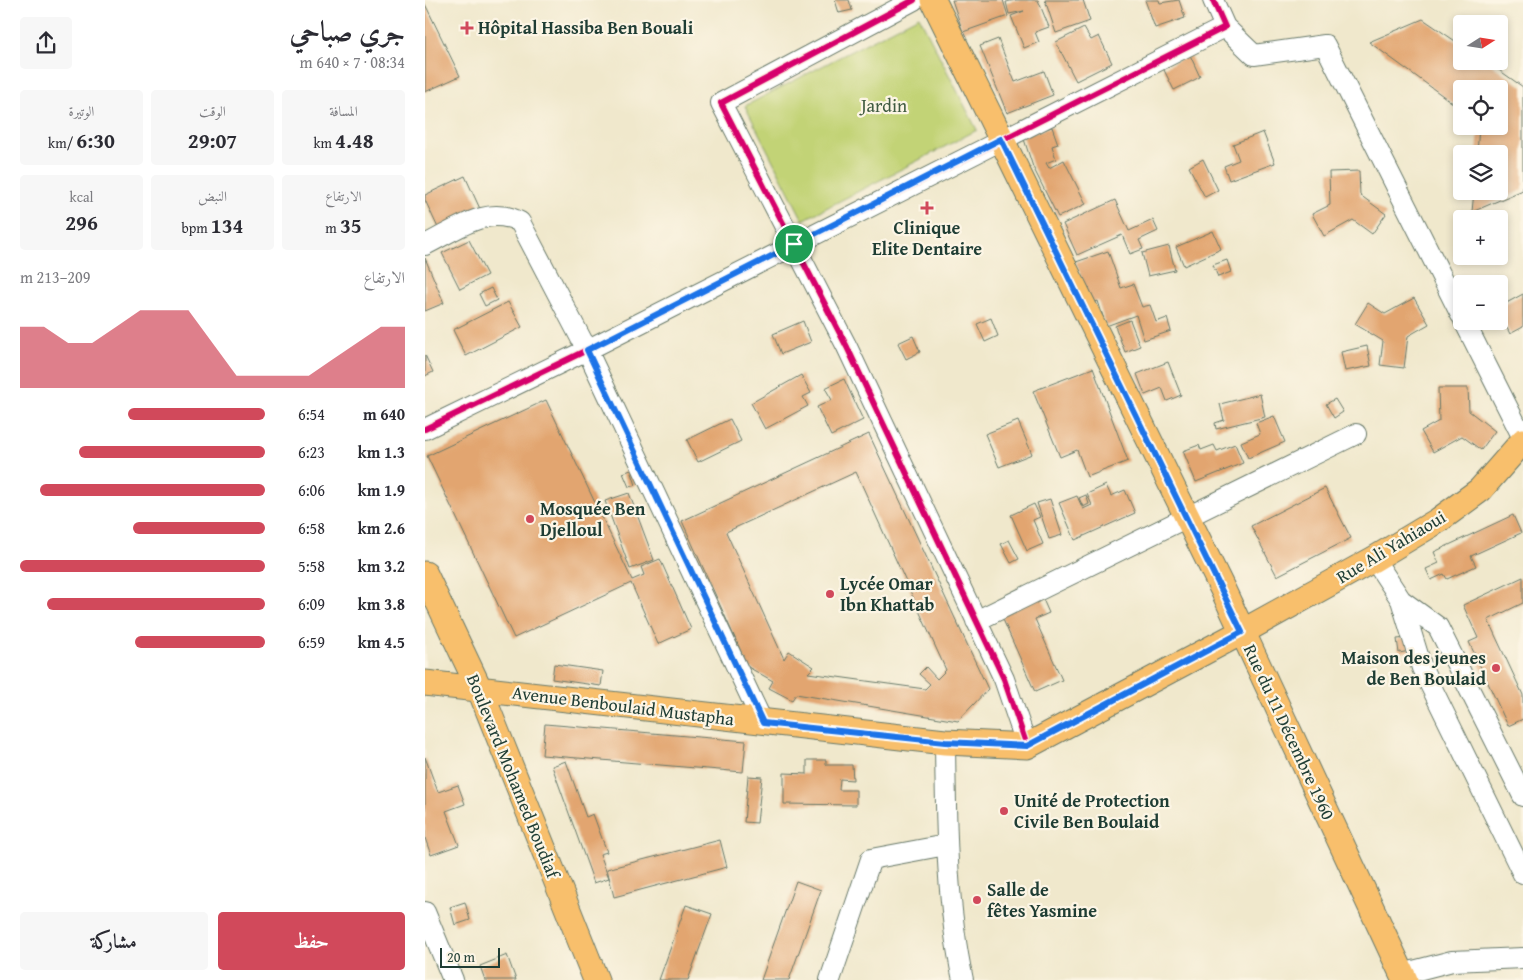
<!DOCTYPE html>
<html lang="ar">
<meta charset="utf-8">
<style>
:root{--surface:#fff;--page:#f7f7f7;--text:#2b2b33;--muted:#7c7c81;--accent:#d1495b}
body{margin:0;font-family:"Gentium Book Plus",Amiri,serif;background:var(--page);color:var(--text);direction:rtl;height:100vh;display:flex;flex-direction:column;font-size:19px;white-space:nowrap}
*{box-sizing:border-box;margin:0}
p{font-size:16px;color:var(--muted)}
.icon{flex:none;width:28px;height:28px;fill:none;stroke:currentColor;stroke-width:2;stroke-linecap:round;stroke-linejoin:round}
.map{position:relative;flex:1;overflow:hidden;direction:ltr}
.sheet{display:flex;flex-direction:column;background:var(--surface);width:425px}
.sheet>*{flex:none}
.needle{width:32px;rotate:78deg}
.fabs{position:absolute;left:1028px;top:15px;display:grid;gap:10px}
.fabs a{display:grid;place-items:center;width:55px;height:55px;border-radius:5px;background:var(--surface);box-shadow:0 2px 8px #0003;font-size:25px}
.scale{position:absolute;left:15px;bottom:12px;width:60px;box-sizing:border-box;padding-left:5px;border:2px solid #1f3d34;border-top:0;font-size:14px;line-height:18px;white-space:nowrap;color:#1f3d34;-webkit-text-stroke:4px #fcf5e5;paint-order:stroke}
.pin{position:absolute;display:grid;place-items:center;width:42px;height:42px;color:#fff;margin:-21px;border:2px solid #fff;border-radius:50%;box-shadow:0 1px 5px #0007}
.round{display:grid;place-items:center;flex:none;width:52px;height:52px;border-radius:5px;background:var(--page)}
.headline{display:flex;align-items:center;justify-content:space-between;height:85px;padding:0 20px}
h1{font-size:28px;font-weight:600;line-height:38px}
.figures{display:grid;grid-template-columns:repeat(3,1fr);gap:8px;height:85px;padding:5px 20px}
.figures div{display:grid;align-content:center;border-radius:5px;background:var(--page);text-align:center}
.figures b{font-size:21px;font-weight:600}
.figures small{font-size:14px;font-weight:400}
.figures p{font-size:14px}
.chart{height:140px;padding:10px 20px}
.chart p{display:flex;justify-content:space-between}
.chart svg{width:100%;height:90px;margin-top:5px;fill:var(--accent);opacity:.7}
.button{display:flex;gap:10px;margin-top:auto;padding:10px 20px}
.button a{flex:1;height:58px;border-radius:5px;background:var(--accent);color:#fff;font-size:20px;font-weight:600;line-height:58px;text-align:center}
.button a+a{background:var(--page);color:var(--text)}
ul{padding:0 20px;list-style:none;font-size:16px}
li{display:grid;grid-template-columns:80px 60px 1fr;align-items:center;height:38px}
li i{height:12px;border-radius:6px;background:var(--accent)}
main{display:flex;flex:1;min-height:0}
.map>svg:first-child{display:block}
.green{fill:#c2d376;stroke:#708855}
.building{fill:#e2a570;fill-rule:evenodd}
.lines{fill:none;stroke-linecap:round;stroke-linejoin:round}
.minor-casing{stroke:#687969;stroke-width:22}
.major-casing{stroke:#687969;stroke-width:27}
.minor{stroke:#fff;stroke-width:20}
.major{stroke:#f8bf6c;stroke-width:25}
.cycleway-casing{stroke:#fcf5e5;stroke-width:9}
.cycleway{stroke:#d6006c;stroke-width:6}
.route-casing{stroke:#fff;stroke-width:10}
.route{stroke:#1a73e8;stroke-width:6}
.poi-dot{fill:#d1495b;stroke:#fcf5e5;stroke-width:2}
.labels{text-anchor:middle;stroke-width:4.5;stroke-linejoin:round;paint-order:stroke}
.poi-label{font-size:18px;font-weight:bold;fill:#1f3d34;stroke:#fcf5e5;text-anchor:start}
.park-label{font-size:18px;fill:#405b41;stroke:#fcf5e5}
.street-label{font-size:18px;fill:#1f3d34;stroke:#fcf5e5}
</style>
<main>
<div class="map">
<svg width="1098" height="980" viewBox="0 0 1098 980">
<rect width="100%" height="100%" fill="#fcf5e5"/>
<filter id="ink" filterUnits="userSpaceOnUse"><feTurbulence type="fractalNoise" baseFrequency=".02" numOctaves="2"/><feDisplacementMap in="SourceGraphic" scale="10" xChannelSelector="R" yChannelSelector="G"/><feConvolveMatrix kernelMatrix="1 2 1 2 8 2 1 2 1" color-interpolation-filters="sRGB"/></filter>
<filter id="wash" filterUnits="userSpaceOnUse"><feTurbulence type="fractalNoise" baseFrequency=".0096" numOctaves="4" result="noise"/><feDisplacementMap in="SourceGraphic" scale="20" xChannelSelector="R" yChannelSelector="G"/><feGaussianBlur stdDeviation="1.12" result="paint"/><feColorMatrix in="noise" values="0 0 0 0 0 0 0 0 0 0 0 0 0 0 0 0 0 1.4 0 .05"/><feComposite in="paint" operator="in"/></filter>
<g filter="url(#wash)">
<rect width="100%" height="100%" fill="#f0e8cc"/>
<!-- green -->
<path class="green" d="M494 16 552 130 378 220 320 106Z"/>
<g id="blocks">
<!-- building -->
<path class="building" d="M410 0H424L427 10 414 13Z
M527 0H578L583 16 538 32Z
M591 0H613L624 27 610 32 614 42 599 48 586 16 599 11 584 14 581 2Z
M620 0H658L665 21 631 33Z
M720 0H734L735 3 754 0 760 18 730 28Z
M0 4 35 76 0 92Z
M998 19 1036 45V61H1061L1098 87V190L1047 212 1049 191H1074V154H1052L1054 126H1074V89H1036V109L944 42Z
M659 28 666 40 674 36 687 63 651 81 631 42Z
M573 39 590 82 619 71 628 95 582 113 555 46Z
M765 55 775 77 749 90 738 68Z
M627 127 633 144 627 146 631 159 621 163 624 168 639 160 661 204 633 217 608 167 598 136Z
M838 132 850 163 804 180 799 166 814 160 808 144Z
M778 159 793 190 780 197 764 167Z
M934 171 935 195 961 214 947 234 928 220 899 236 887 214 905 205 904 172Z
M40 176 56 211 14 230 0 200V195Z
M690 200 704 231 728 220 733 231 714 240 718 249 705 254 697 235 652 255 638 224Z
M788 231 796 249 759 266 751 247Z
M44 240 62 275 35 289 17 253Z
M744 246 750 270 723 276 717 253Z
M683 251 696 288 708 284 717 307 725 305 731 322 742 318 746 331 719 340 711 315 681 326 673 301 665 304 651 262Z
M0 258 19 303 0 311Z
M802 260 806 272 793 277 788 265Z
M1040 275 1044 284H1036V292L1030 280Z
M66 288 72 300 60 306 54 294Z
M1098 294V327L1085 334 1074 312V307Z
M989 298 1004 324 983 336 979 368 955 365 958 341 930 324 943 303 960 314Z
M83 302 97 327 41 356 28 330Z
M566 318 573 336 560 342 552 324Z
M705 320 715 346 700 352 690 326Z
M378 321 386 342 356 354 348 334Z
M488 336 495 352 481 359 473 343Z
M942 346 946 366 920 371 916 352Z
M0 355 8 372 0 376Z
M743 362 756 395 742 401 737 388 720 395 712 374Z
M668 368 703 461 662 477 652 450 635 457 608 391Z
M376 375 386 393 378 397 383 406 340 429 326 403Z
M419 379 438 420 406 436 392 407 407 400 400 388Z
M1013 388H1043L1044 411 1070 431 1056 450 1037 436 1008 452 996 431 1014 421Z
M835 394 840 417 791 429 790 423 799 420 795 404Z
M910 399 918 412 909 418 901 404Z
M121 400 207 580 219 575 216 567 235 559 266 629 233 644 206 583 89 638 2 456Z
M849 416 860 442 823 458 816 442 835 434 831 423Z
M305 419 316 441 273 462 262 440Z
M593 421 607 454 574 467 560 434Z
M444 434 563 689 533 721 371 694 367 700 344 688 348 681 323 667 257 521ZM431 472 521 670 512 679 501 667 494 674 505 684 500 689 383 673 389 667 364 651 359 659 301 532Z
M810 444 818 463 771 482 758 451 774 445 776 450 789 445 792 451Z
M206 470 211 485 204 487 198 473Z
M681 485 686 496 700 490 710 513 650 540 634 503 652 496 658 509 667 505 662 494Z
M900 488 926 538 852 576 826 526Z
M204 493 229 560 205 569 180 501Z
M661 495 664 504 658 507 654 498Z
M625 499 637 535 624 539 612 503Z
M609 504 615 517 608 520 618 544 602 551 586 515Z
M1088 515 1096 533 1046 556 1051 566 1022 579 1019 574 1006 580 1001 569 1014 563 1009 552Z
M584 540 594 559 586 563 576 544Z
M1098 577V603L1063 620 1098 695V719L1083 726 1044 642 1053 638 1038 605Z
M617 597 624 613 610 619 637 680 610 692 576 615Z
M983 638 985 651 974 653 972 639Z
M129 664 178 671 176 686 127 679Z
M120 724 321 741 318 772 117 755Z
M0 757 13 792 33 785 40 804 21 811 34 845 6 855 0 838Z
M382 760H401V765H427L428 780 415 779 414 790H431V805L359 804V773L382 774Z
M141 761 161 817 168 814 182 852 175 854 184 878 169 883 127 766Z
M323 776 337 777 332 823 319 822Z
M295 840 302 867 189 897 182 869Z
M371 881 396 890 364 980H336Z
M40 902 45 920 30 925 25 907Z
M261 905 287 914 263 980H234Z
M82 955 91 980H60L55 966Z"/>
</g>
</g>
<g filter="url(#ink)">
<use href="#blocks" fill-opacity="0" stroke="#687969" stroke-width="1"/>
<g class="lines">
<!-- minor casing -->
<g class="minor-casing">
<path id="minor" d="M489 0 296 103 422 347 579 679 602 746
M800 27 829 55 900 45 1036 315
M0 245C31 230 62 204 95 222L162 350 338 723
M1039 321 1098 438
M0 429 162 350 800 27 788 0
M949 559 976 600 997 668 1098 874
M976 600 1013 627 1098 796
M551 621 931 434
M520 742C521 821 521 902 538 980
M0 912 28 980
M977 974 1027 961 1098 958
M405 980 446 859 521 845"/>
</g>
<!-- major casing -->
<g class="major-casing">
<path id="major" d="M508 0 798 590 980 980
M0 574 55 690 171 980
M0 683 520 742 602 746 817 632 949 559 1014 520 1055 490 1098 441"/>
</g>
<!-- minor -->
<use href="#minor" class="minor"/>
<!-- major -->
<use href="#major" class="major"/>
<!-- cycleway casing -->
<g class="cycleway-casing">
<path id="cycleway" d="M489 0 296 103 422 347 579 679 602 746
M0 429 162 350 800 27 788 0"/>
</g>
<!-- cycleway -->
<use href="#cycleway" class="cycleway"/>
</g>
</g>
<g class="lines" filter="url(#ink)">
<!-- route casing -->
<g class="route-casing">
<path id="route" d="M576 139 817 632 602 746 520 742 338 723 162 350Z"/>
</g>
<!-- route -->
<use href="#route" class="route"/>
</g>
<!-- markers -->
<g class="poi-dot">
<path d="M39.5 20.5h5v5h5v5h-5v5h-5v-5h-5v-5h5z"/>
<path d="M499.5 200.5h5v5h5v5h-5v5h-5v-5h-5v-5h5z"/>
<circle cx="105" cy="519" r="5"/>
<circle cx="405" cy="594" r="5"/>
<circle cx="1071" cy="668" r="5"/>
<circle cx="579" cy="811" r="5"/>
<circle cx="552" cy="900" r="5"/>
</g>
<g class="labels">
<!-- poi labels -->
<g class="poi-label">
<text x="53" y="34">Hôpital Hassiba Ben Bouali</text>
<text x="502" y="234" text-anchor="middle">Clinique<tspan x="502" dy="21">Elite Dentaire</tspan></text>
<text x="115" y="515">Mosquée Ben<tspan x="115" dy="21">Djelloul</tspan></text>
<text x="415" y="590">Lycée Omar<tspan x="415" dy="21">Ibn Khattab</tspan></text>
<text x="1061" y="664" text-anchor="end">Maison des jeunes<tspan x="1061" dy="21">de Ben Boulaid</tspan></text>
<text x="589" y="807">Unité de Protection<tspan x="589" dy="21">Civile Ben Boulaid</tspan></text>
<text x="562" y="896">Salle de<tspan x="562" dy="21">fêtes Yasmine</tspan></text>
</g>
<!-- park labels -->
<g class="park-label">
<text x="459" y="112">Jardin</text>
</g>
<!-- street labels -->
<g class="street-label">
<text transform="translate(966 547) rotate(-31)" y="6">Rue Ali Yahiaoui</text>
<text transform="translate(198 706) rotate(7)" y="6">Avenue Benboulaid Mustapha</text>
<text transform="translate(864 732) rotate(65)" y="6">Rue du 11 Décembre 1960</text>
<text transform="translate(88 776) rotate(68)" y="6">Boulevard Mohamed Boudiaf</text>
</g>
</g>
</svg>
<div class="fabs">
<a><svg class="needle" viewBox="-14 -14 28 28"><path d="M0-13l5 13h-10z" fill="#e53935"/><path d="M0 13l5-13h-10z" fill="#7c7c81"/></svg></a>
<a><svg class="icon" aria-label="locate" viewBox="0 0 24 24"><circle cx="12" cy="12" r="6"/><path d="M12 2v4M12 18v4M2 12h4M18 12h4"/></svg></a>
<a><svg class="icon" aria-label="layers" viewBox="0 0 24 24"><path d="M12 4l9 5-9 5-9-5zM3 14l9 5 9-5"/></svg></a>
<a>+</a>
<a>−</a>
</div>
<div class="scale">20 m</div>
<div class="pin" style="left:369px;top:244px;background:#1e9e55"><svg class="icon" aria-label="arrive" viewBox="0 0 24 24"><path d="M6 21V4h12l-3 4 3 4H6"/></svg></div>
</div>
<section class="sheet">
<div class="headline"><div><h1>جري صباحي</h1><p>08:34 · 7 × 640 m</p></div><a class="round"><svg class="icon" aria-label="share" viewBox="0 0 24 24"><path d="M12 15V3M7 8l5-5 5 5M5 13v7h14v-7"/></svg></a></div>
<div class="figures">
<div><p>المسافة</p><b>4.48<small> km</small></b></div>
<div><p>الوقت</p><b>29:07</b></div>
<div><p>الوتيرة</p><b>6:30<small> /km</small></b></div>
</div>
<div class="figures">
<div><p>الارتفاع</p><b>35<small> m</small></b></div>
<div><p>النبض</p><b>134<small> bpm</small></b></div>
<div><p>kcal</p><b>296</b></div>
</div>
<div class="chart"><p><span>الارتفاع</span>209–213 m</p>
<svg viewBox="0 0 160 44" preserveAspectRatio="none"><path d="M0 44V14L10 14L20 22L30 22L40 14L50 6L60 6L70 6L80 22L90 38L100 38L110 38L120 38L130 30L140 22L150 14L160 14V44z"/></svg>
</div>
<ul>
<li><b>640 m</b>6:54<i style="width:56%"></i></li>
<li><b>1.3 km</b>6:23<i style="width:76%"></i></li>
<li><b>1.9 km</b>6:06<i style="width:92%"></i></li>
<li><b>2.6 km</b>6:58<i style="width:54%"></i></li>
<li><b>3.2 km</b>5:58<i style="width:100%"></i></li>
<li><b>3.8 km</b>6:09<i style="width:89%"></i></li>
<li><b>4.5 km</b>6:59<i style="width:53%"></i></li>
</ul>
<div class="button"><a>حفظ</a><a>مشاركة</a></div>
</section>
</main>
